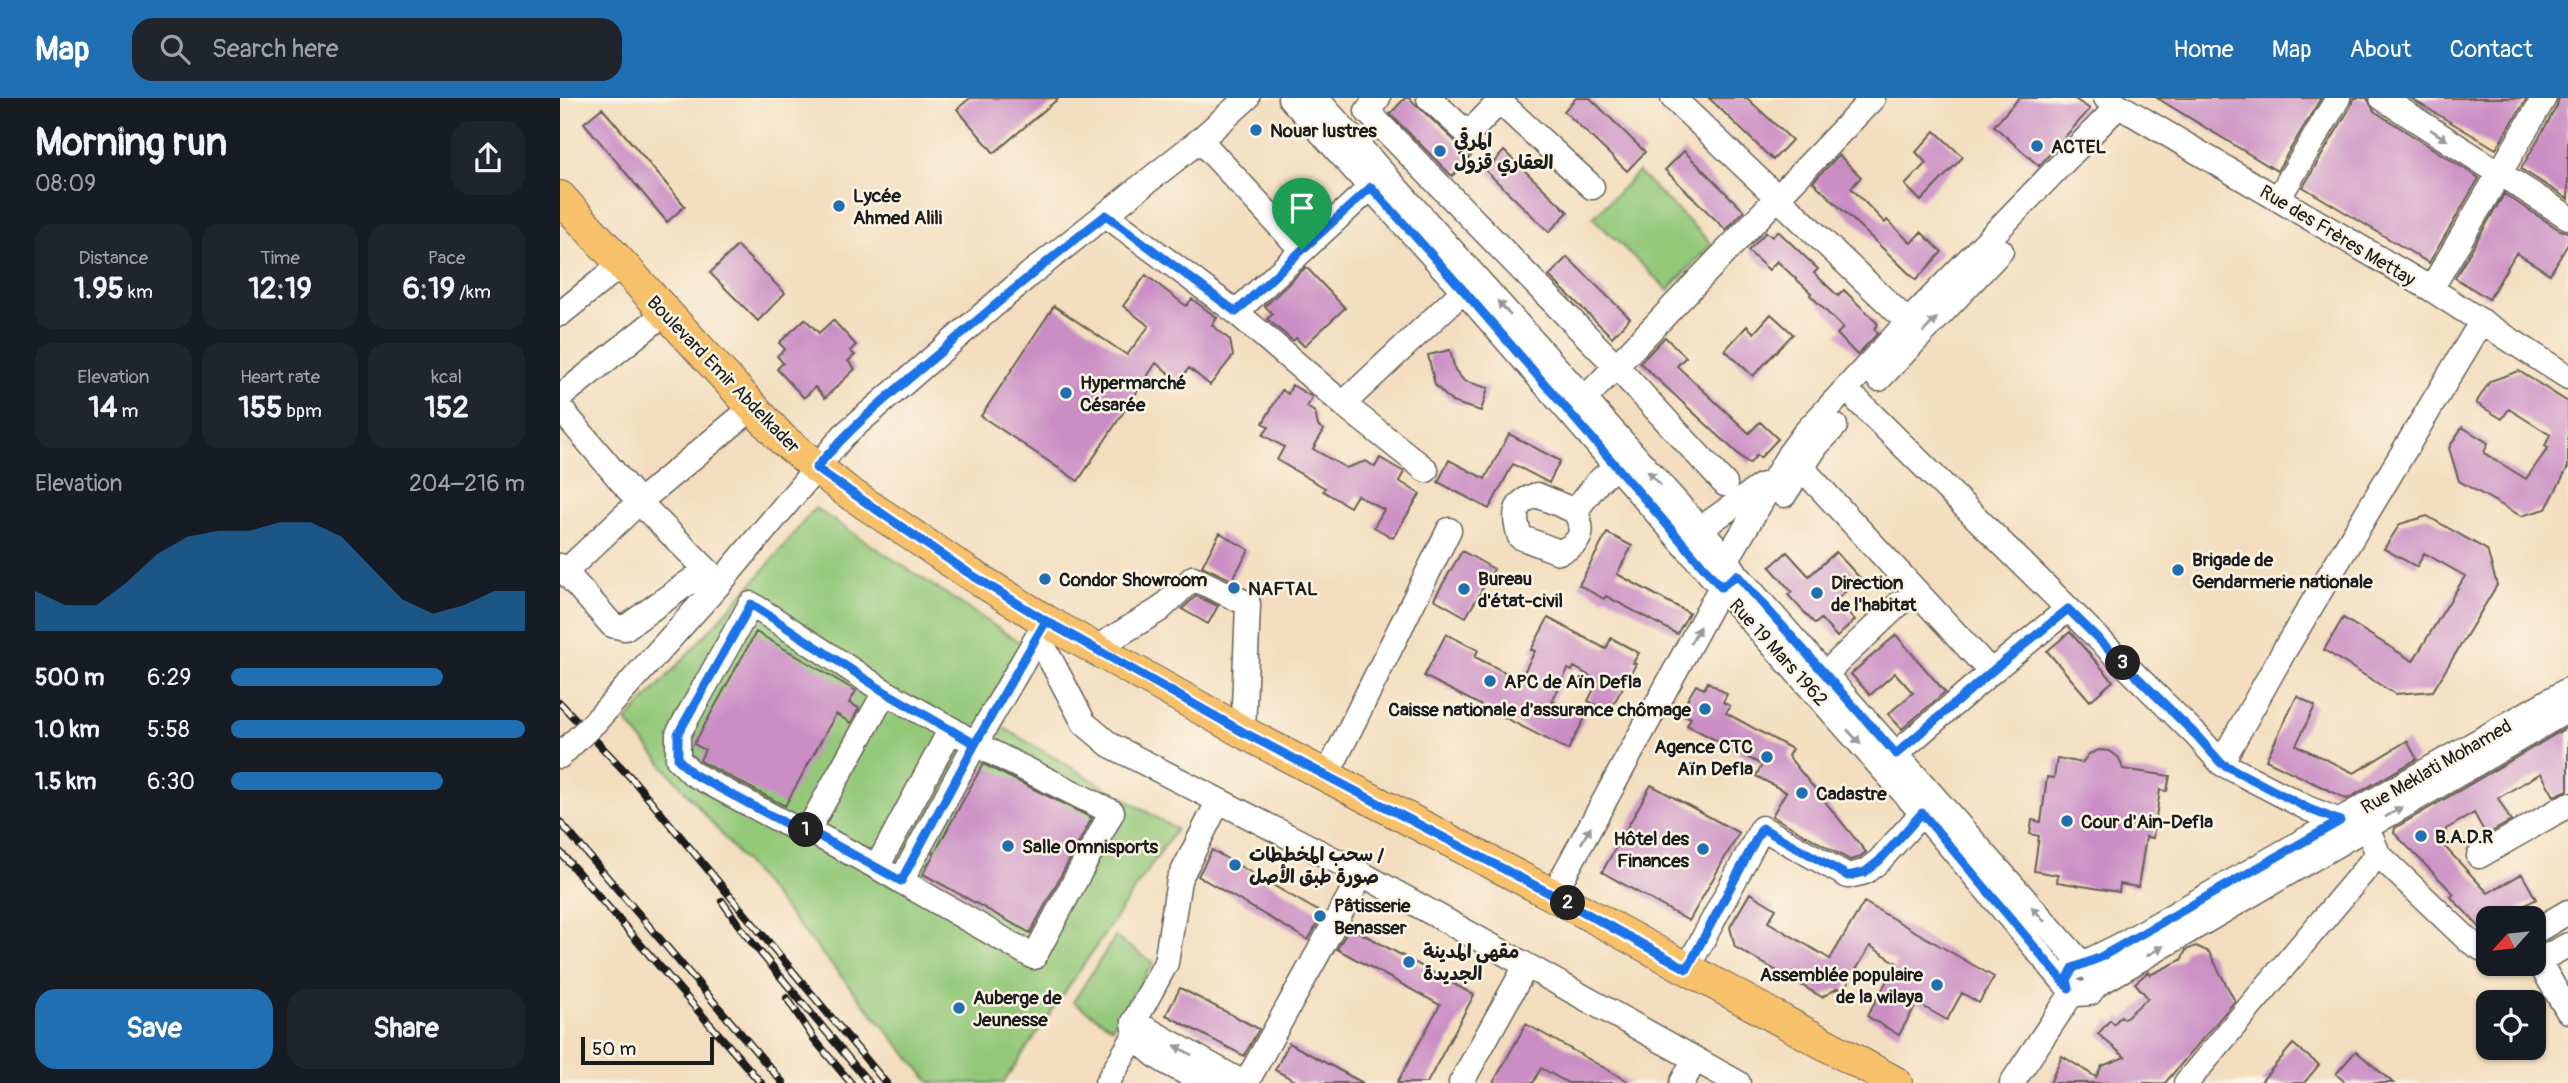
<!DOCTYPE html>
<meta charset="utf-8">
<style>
:root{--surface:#171b24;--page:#20242c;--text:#f1f3f6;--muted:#9ea1a6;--accent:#1f6fb2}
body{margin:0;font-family:Pangolin,"Playpen Sans Arabic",sans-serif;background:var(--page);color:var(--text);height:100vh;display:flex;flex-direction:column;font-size:26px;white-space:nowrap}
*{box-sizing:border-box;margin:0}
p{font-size:23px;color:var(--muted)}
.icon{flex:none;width:38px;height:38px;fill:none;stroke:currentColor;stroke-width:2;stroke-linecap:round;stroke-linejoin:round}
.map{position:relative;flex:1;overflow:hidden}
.sheet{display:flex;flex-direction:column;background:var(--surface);width:560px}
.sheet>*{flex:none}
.needle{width:46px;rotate:243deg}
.buttons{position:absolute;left:1916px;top:808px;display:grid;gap:14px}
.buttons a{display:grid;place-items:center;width:70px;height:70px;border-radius:14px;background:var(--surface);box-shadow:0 2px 5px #0004;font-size:35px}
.scale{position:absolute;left:21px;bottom:18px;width:133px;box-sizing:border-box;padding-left:7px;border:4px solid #1c1c1c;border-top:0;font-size:19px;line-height:24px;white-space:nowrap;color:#1c1c1c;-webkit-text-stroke:5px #fcf5e5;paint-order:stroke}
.pin{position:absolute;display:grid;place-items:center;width:60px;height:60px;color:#fff;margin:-72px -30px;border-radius:50% 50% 50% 0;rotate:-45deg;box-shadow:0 0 7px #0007}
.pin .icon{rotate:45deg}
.km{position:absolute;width:35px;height:35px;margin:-18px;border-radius:50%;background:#222;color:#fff;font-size:19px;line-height:35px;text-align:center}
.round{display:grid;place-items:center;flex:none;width:74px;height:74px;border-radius:21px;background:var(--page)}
.headline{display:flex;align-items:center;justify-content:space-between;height:119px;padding:0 35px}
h1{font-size:38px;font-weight:700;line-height:52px}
.figures{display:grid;grid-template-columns:repeat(3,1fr);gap:10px;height:119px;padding:7px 35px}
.figures div{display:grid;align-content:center;border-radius:18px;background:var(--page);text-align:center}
.figures b{font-size:30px;font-weight:700}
.figures small{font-size:19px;font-weight:400}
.figures p{font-size:19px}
.chart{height:196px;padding:14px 35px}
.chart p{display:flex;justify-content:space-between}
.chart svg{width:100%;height:126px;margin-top:7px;fill:var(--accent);opacity:.7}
.cta{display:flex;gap:14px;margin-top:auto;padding:14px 35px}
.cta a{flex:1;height:80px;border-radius:21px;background:var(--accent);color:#fff;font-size:28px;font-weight:700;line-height:80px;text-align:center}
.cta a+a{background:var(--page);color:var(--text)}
ul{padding:0 35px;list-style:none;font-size:23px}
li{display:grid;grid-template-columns:112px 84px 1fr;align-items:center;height:52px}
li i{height:18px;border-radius:9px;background:var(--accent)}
header{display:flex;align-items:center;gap:42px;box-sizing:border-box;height:98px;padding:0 35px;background:var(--accent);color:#fff}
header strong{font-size:33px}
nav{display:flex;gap:38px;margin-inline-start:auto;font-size:24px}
.search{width:490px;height:63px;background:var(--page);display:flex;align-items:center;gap:18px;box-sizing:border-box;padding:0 24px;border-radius:21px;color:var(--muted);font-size:26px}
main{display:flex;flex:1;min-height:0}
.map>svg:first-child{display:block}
.green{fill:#93c879;stroke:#58724a;stroke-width:2}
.building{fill:#ca8ec4}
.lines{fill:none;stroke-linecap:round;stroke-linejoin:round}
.minor-casing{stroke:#676055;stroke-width:27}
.major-casing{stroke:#676055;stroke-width:34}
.minor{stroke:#fff;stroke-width:24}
.major{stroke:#f7c06b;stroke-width:32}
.rail-casing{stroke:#1c1c1c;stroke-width:8}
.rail{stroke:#fcf5e5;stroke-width:5;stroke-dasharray:16;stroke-linecap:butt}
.minor-bridge-casing{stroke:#676055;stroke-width:27;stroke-linecap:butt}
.minor-bridge{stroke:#fff;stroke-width:24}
.oneway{fill:#999}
.route-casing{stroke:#fff;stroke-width:14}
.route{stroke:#1a73e8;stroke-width:9}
.poi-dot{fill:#1f6fb2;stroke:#fcf5e5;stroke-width:2.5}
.labels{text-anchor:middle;stroke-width:5;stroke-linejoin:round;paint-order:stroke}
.poi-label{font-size:19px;font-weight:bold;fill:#1c1c1c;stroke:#fcf5e5;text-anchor:start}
.street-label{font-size:19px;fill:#1c1c1c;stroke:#fcf5e5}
</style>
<header>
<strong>Map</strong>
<div class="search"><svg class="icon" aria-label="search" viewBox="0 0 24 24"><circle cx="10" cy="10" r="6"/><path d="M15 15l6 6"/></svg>Search here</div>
<nav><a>Home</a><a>Map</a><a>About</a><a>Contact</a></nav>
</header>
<main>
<section class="sheet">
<div class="headline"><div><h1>Morning run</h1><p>08:09</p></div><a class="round"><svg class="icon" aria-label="share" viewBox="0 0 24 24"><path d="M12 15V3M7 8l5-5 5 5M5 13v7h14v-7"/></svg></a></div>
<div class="figures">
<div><p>Distance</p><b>1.95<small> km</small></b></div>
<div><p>Time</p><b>12:19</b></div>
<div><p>Pace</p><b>6:19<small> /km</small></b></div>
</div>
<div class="figures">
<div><p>Elevation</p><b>14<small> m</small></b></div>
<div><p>Heart rate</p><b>155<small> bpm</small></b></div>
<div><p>kcal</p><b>152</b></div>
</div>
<div class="chart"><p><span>Elevation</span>204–216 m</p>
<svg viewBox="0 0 160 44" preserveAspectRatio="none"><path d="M0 44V30L10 35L20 35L30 27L40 17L50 11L60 9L70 9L80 6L90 6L100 11L110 22L120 33L130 38L140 35L150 30L160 30V44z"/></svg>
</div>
<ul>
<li><b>500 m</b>6:29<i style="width:72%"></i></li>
<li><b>1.0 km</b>5:58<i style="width:100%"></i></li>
<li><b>1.5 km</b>6:30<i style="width:72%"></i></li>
</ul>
<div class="cta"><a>Save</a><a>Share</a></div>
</section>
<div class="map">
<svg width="2008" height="985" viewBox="0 0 2008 985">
<rect width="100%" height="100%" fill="#fcf5e5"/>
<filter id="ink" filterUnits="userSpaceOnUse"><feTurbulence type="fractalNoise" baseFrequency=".0143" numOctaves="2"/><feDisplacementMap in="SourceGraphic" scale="14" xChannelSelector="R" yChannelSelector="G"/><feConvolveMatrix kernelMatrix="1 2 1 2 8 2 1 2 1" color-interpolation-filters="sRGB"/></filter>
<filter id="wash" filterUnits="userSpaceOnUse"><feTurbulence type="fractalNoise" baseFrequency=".00686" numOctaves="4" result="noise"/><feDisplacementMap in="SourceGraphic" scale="28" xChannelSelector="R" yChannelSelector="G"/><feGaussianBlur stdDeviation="1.57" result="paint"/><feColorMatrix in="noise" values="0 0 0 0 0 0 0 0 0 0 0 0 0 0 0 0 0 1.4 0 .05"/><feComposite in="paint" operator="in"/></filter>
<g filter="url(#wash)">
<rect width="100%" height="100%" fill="#f3ddbe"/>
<!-- green -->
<path class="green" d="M1078 74 1152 146 1108 192 1033 120Z
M255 410 462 546 437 626 616 731 443 985H371L66 623 193 485Z
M555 839 594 865 552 929 513 904Z"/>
<g id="blocks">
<!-- building -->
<path class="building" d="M410 0H499L434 55 397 11Z
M845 0H849L911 58 892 78 830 16Z
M1016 0H1030L1085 54 1067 73 1004 13Z
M1149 0H1187L1232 42 1213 62Z
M1459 0H1513L1530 11 1479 68 1434 28Z
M1597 0H1761L1717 73Z
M1793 0H1807L1814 13 1919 80 1869 165 1743 89 1791 8Z
M1850 0H1967L1936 51Z
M1999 0H2008V101L1961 71 1997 8Z
M42 10 125 108 107 124 24 25Z
M1375 33 1403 59 1361 103 1345 87 1366 65 1356 54Z
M944 53 1008 114 989 134 926 73Z
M1124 53 1184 113 1166 132 1105 72Z
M1279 57 1301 79 1291 90 1325 125 1327 122 1351 145 1361 134 1382 154 1356 182 1253 84Z
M1944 96 2000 132 2008 134V146L1990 176 1956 155 1929 201 1895 180Z
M1218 133 1258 171 1254 175 1278 198 1284 192 1318 226 1314 231 1318 235 1297 257 1277 236 1283 230 1250 197 1251 195 1217 163 1209 172 1188 153 1206 134 1212 139Z
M177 148 225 195 198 223 150 175Z
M1007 159 1070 220 1052 239 989 178Z
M746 169 785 210 744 248 736 240 733 243 707 221 713 216 705 208Z
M586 177 626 208 632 201 657 220 652 227 670 242 673 258 650 287 629 270 619 283 596 265 518 383 421 318 494 208 567 257 589 228 563 208Z
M1211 216 1233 236 1193 278 1165 252 1187 228 1194 235Z
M245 221 259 235 273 222 296 247 290 253 295 257 288 263 295 271 265 300 255 289 244 300 217 271 223 265 217 258 225 251 219 245Z
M1105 239 1126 259 1117 268 1189 335 1200 324 1218 341 1200 360 1197 357 1189 366 1080 265Z
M890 252 895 272 904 283 928 290 921 313 892 304 875 287 868 257Z
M1959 273 2008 304V369L1986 411 1961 418 1899 383 1889 350 1902 329 1928 345 1924 355 1966 381 1988 350 1985 348 1990 337 1949 311 1942 321 1916 305 1930 283Z
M732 287 752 299 747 309 755 314 758 328 764 332 753 351 786 370 806 363 815 369 820 360 844 374 839 383 860 396 833 440 814 429 824 412 797 397 790 409 763 393 765 390 717 362 724 349 703 337 709 329 703 325 722 292 728 296Z
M949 336 1000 363 989 385 953 366 929 411 878 384 889 362 925 381Z
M1867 418 1927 452 1937 487 1873 593 1835 596 1764 552 1783 520 1853 563 1905 478 1864 455 1857 469 1824 451 1840 426Z
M660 435 689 452 672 482 642 468Z
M1047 435 1072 448 1057 476 1129 515 1117 536 1046 498 1044 501 1019 487Z
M902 453 934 471 906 519 874 501Z
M1227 454 1249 478 1276 454 1300 480 1276 502 1295 522 1277 539 1261 521 1255 526 1228 497 1232 494 1210 469Z
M636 498 658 508 648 526 622 511Z
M988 520 1046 551 1051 540 1079 555 1073 565 1076 566 1049 614 1028 603 1038 583 1014 569 1012 573 1008 571 992 603 1025 620 1008 652 864 578 886 536 918 552 915 559 960 582 975 553 971 552Z
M196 534 296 593 289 605 299 610 291 625 276 616 225 708 142 664 140 662 145 652 134 646Z
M1510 534 1553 583 1530 603 1487 553Z
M1336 537 1385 594 1342 631 1328 616 1353 595 1335 575 1310 597 1291 576Z
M1148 584 1167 596 1163 604 1170 608 1166 615 1232 651 1228 658 1306 754 1298 760 1290 762 1212 718 1226 694 1196 678 1202 667 1127 627 1131 620 1120 614 1136 587 1144 591Z
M1737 598 1755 608 1736 647 1794 675 1847 643 1857 661 1787 701 1706 662Z
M2008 629V692L1994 698 1981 675 1938 700 1951 723 1926 737 1914 715 1886 731 1884 748 1928 795 1962 776 1976 801 1940 821H1928V836L1925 835 1891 799 1894 796 1834 735 1835 730Z
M1539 652 1550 653 1559 660 1563 671 1610 678 1607 693 1600 692 1593 740 1586 739 1578 789 1560 786 1559 794 1497 784 1498 777 1474 773 1479 738 1470 736 1472 722 1481 724 1487 679 1494 680 1497 660 1522 665 1529 656Z
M423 666 532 720 470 835 363 776Z
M1091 687 1179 735 1129 823 1042 774Z
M652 752 763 816 748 842 638 778Z
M1190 795 1216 811 1208 824 1270 861 1304 804 1434 879 1419 905 1402 895 1387 922 1357 905 1339 937 1307 918 1337 865 1310 848 1283 894 1278 890 1262 899 1175 849 1170 829Z
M790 829 914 897 867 985H837L880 907 777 851Z
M1636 848 1649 854 1675 903 1605 985H1490L1502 958 1536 979 1542 968 1565 959 1538 936 1550 922 1554 926 1561 918 1564 921 1588 900 1575 885 1588 874 1590 877 1621 862 1626 852Z
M620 890 699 931 684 958 606 917Z
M966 926 1071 985H1008L981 970 973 985H933Z
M729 945 803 985H739L715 972Z
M1733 946 1759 967 1744 985H1700Z
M1796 953 1833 985H1786L1776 976Z"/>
</g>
</g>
<g filter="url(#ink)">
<use href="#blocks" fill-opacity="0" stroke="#676055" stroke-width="2"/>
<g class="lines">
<!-- minor casing -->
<g class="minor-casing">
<path id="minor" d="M730 0 904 193 1161 489 1362 715 1509 890 1517 896 1530 895 1536 887 2008 612
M756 0 1167 461 1177 477 1523 867C1533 870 1538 876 1536 887
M818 0 807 13 1056 268 1165 386
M869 0 908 36 943 0
M1113 0 1348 224
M1546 0 1871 191 2008 279
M1822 0 2008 119
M940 4 1032 89
M640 42 742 152
M1718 101 1778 0
M546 117 676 214 783 306 866 372
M1871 191 1984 0
M676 214 811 89
M0 216 61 167
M1319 281 1441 153
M0 299 105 215
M1298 303 1637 638 1661 665 1749 711 1780 723
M783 306 915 182
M0 310 79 404 160 485
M1014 312 1313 0
M1241 369 1431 574
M1224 397 1257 347 1275 328
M1015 413C1026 434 1021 446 999 454L960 439C953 417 953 404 977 397L1015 413 1038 384 1056 368
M1140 431 1201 388 1212 384
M0 468 52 527 65 530 146 472
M5 474 79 404 192 310
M485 526 478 538 524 625 550 647 802 776 1178 985
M536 550 599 512 633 480 688 506 683 634
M1265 576 1340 505
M35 624 160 485 284 337 470 176 640 42 687 0
M1336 656 1431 574 1508 511
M0 658 14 644
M1661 665 1724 553 1922 223
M767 677 889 432
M248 732 325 594
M1812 741 1818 756 1908 842 1922 851 1928 850
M1919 758 2008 707
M317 769 248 732H238L133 676 118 661V636L191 506 325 594 391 631
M341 783 474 859 552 714 415 646 391 631 317 769 341 783 415 646 478 538
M993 797 1161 489 1167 461 1230 355 1244 336 1348 224 1558 8
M1974 834 2008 814
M1979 864 2008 913
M1974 865 2008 847
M1127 871 1202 730 1288 778 1305 774 1319 763 1362 715
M1512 871 1561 847 2008 592
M574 924 606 865 619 782 658 704
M547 985 575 937
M646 985C620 970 577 957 574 924L683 985
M686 985 802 776
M901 985 966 868
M1122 985 1135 961
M1452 985 1513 894
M1626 985 1818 756"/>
</g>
<!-- major casing -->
<g class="major-casing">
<path id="major" d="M0 99 222 341 285 392 407 474 486 523 683 634 993 797 1336 985"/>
</g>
<!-- minor -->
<use href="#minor" class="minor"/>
<!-- major -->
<use href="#major" class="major"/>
<!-- rail casing -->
<g class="rail-casing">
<path id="rail" d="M0 605 74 683 326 985
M0 724 223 985
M0 754 201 985
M162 803 185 836 309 985
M227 900 254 941 291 985"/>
</g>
<!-- rail -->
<use href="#rail" class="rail"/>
<!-- minor-bridge casing -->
<g class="minor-bridge-casing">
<path id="minor-bridge" d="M14 644 35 624"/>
</g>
<!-- minor-bridge -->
<use href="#minor-bridge" class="minor-bridge"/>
</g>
<!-- one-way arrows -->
<defs><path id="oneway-solid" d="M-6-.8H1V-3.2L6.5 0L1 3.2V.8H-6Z" transform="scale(1.75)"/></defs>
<g class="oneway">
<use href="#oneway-solid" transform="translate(1879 37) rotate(33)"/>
<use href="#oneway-solid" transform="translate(944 210) rotate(-131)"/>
<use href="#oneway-solid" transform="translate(1370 227) rotate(-46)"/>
<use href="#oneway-solid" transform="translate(1094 380) rotate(-132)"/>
<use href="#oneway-solid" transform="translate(1135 537) rotate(-61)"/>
<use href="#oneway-solid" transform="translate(1294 639) rotate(48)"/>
<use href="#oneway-solid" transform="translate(1834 714) rotate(-30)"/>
<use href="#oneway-solid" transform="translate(1026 737) rotate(-61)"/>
<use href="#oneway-solid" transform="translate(1478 816) rotate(-131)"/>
<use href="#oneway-solid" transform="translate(1595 853) rotate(-30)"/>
<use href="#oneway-solid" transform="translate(623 952) rotate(-151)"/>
</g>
</g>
<g class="lines" filter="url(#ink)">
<!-- route casing -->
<g class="route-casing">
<path id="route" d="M742 152 676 214 546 117C488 162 432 209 377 257 333 294 293 326 256 370L407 474 486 523 415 646 341 783 248 732H238L133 676 118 661V636L191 506 325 594 415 646 486 523 683 634 993 797 1127 871 1202 730 1288 778 1305 774 1319 763 1362 715 1509 890 1507 882 1513 870 1539 860 1780 723 1749 711 1661 665 1637 638 1508 511 1431 574 1336 656 1177 477 1161 489 904 193 811 89 742 152"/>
</g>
<!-- route -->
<use href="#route" class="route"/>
</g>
<!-- markers -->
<g class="poi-dot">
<circle cx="696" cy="32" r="7"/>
<circle cx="1477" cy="48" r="7"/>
<circle cx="880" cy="53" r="7"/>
<circle cx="279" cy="108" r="7"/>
<circle cx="506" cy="295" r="7"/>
<circle cx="1618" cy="472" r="7"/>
<circle cx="485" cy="481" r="7"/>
<circle cx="674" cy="490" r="7"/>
<circle cx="904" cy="491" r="7"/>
<circle cx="1257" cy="495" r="7"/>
<circle cx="930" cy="583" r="7"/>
<circle cx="1145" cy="611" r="7"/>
<circle cx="1207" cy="659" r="7"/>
<circle cx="1242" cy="695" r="7"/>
<circle cx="1507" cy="723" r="7"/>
<circle cx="1861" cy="738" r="7"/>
<circle cx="448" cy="748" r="7"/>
<circle cx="1143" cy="751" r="7"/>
<circle cx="675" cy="767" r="7"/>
<circle cx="760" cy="818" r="7"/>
<circle cx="849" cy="864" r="7"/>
<circle cx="1377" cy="887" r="7"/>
<circle cx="399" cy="910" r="7"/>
</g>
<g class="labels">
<!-- poi labels -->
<g class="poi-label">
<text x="710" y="39">Nouar lustres</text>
<text x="894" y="49">المرقي<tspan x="894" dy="22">العقاري قزول</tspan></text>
<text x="1491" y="55">ACTEL</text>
<text x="293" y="104">Lycée<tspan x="293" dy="22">Ahmed Alili</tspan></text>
<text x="520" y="291">Hypermarché<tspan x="520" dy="22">Césarée</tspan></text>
<text x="1632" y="468">Brigade de<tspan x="1632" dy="22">Gendarmerie nationale</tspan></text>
<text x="918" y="487">Bureau<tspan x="918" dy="22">d'état-civil</tspan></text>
<text x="499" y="488">Condor Showroom</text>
<text x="1271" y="491">Direction<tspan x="1271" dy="22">de l'habitat</tspan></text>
<text x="688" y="497">NAFTAL</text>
<text x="944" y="590">APC de Aïn Defla</text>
<text x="1131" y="618" text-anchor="end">Caisse nationale d'assurance chômage</text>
<text x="1193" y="655" text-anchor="end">Agence CTC<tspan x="1193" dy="22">Aïn Defla</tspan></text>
<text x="1256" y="702">Cadastre</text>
<text x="1521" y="730">Cour d'Ain-Defla</text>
<text x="1875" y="745">B.A.D.R</text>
<text x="1129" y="747" text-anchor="end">Hôtel des<tspan x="1129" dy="22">Finances</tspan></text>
<text x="462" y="755">Salle Omnisports</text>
<text x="689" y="763">سحب المخططات /<tspan x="689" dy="22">صورة طبق الأصل</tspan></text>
<text x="774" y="814">Pâtisserie<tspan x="774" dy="22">Benasser</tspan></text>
<text x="863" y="860">مقهى المدينة<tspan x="863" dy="22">الجديدة</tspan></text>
<text x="1363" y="883" text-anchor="end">Assemblée populaire<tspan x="1363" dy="22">de la wilaya</tspan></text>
<text x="413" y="906">Auberge de<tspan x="413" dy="22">Jeunesse</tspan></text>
</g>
<!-- street labels -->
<g class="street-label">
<text transform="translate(1778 137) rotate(31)" y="7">Rue des Frères Mettay</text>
<text transform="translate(164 276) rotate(46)" y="7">Boulevard Emir Abdelkader</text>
<text transform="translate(1219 554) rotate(48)" y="7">Rue 19 Mars 1962</text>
<text transform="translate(1876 668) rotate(-30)" y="7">Rue Meklati Mohamed</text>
</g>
</g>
</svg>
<div class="buttons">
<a><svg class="needle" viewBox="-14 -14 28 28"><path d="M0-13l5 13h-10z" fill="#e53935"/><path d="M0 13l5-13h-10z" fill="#9ea1a6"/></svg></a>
<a><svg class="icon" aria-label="locate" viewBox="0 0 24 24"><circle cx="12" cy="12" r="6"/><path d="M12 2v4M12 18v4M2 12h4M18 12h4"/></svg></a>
</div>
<div class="scale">50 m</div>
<div class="pin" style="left:742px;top:152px;background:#1e9e55"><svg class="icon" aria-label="arrive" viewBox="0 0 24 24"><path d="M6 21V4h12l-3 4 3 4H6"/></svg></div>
<b class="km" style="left:246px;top:732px">1</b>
<b class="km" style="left:1008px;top:805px">2</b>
<b class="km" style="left:1563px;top:565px">3</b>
</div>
</main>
